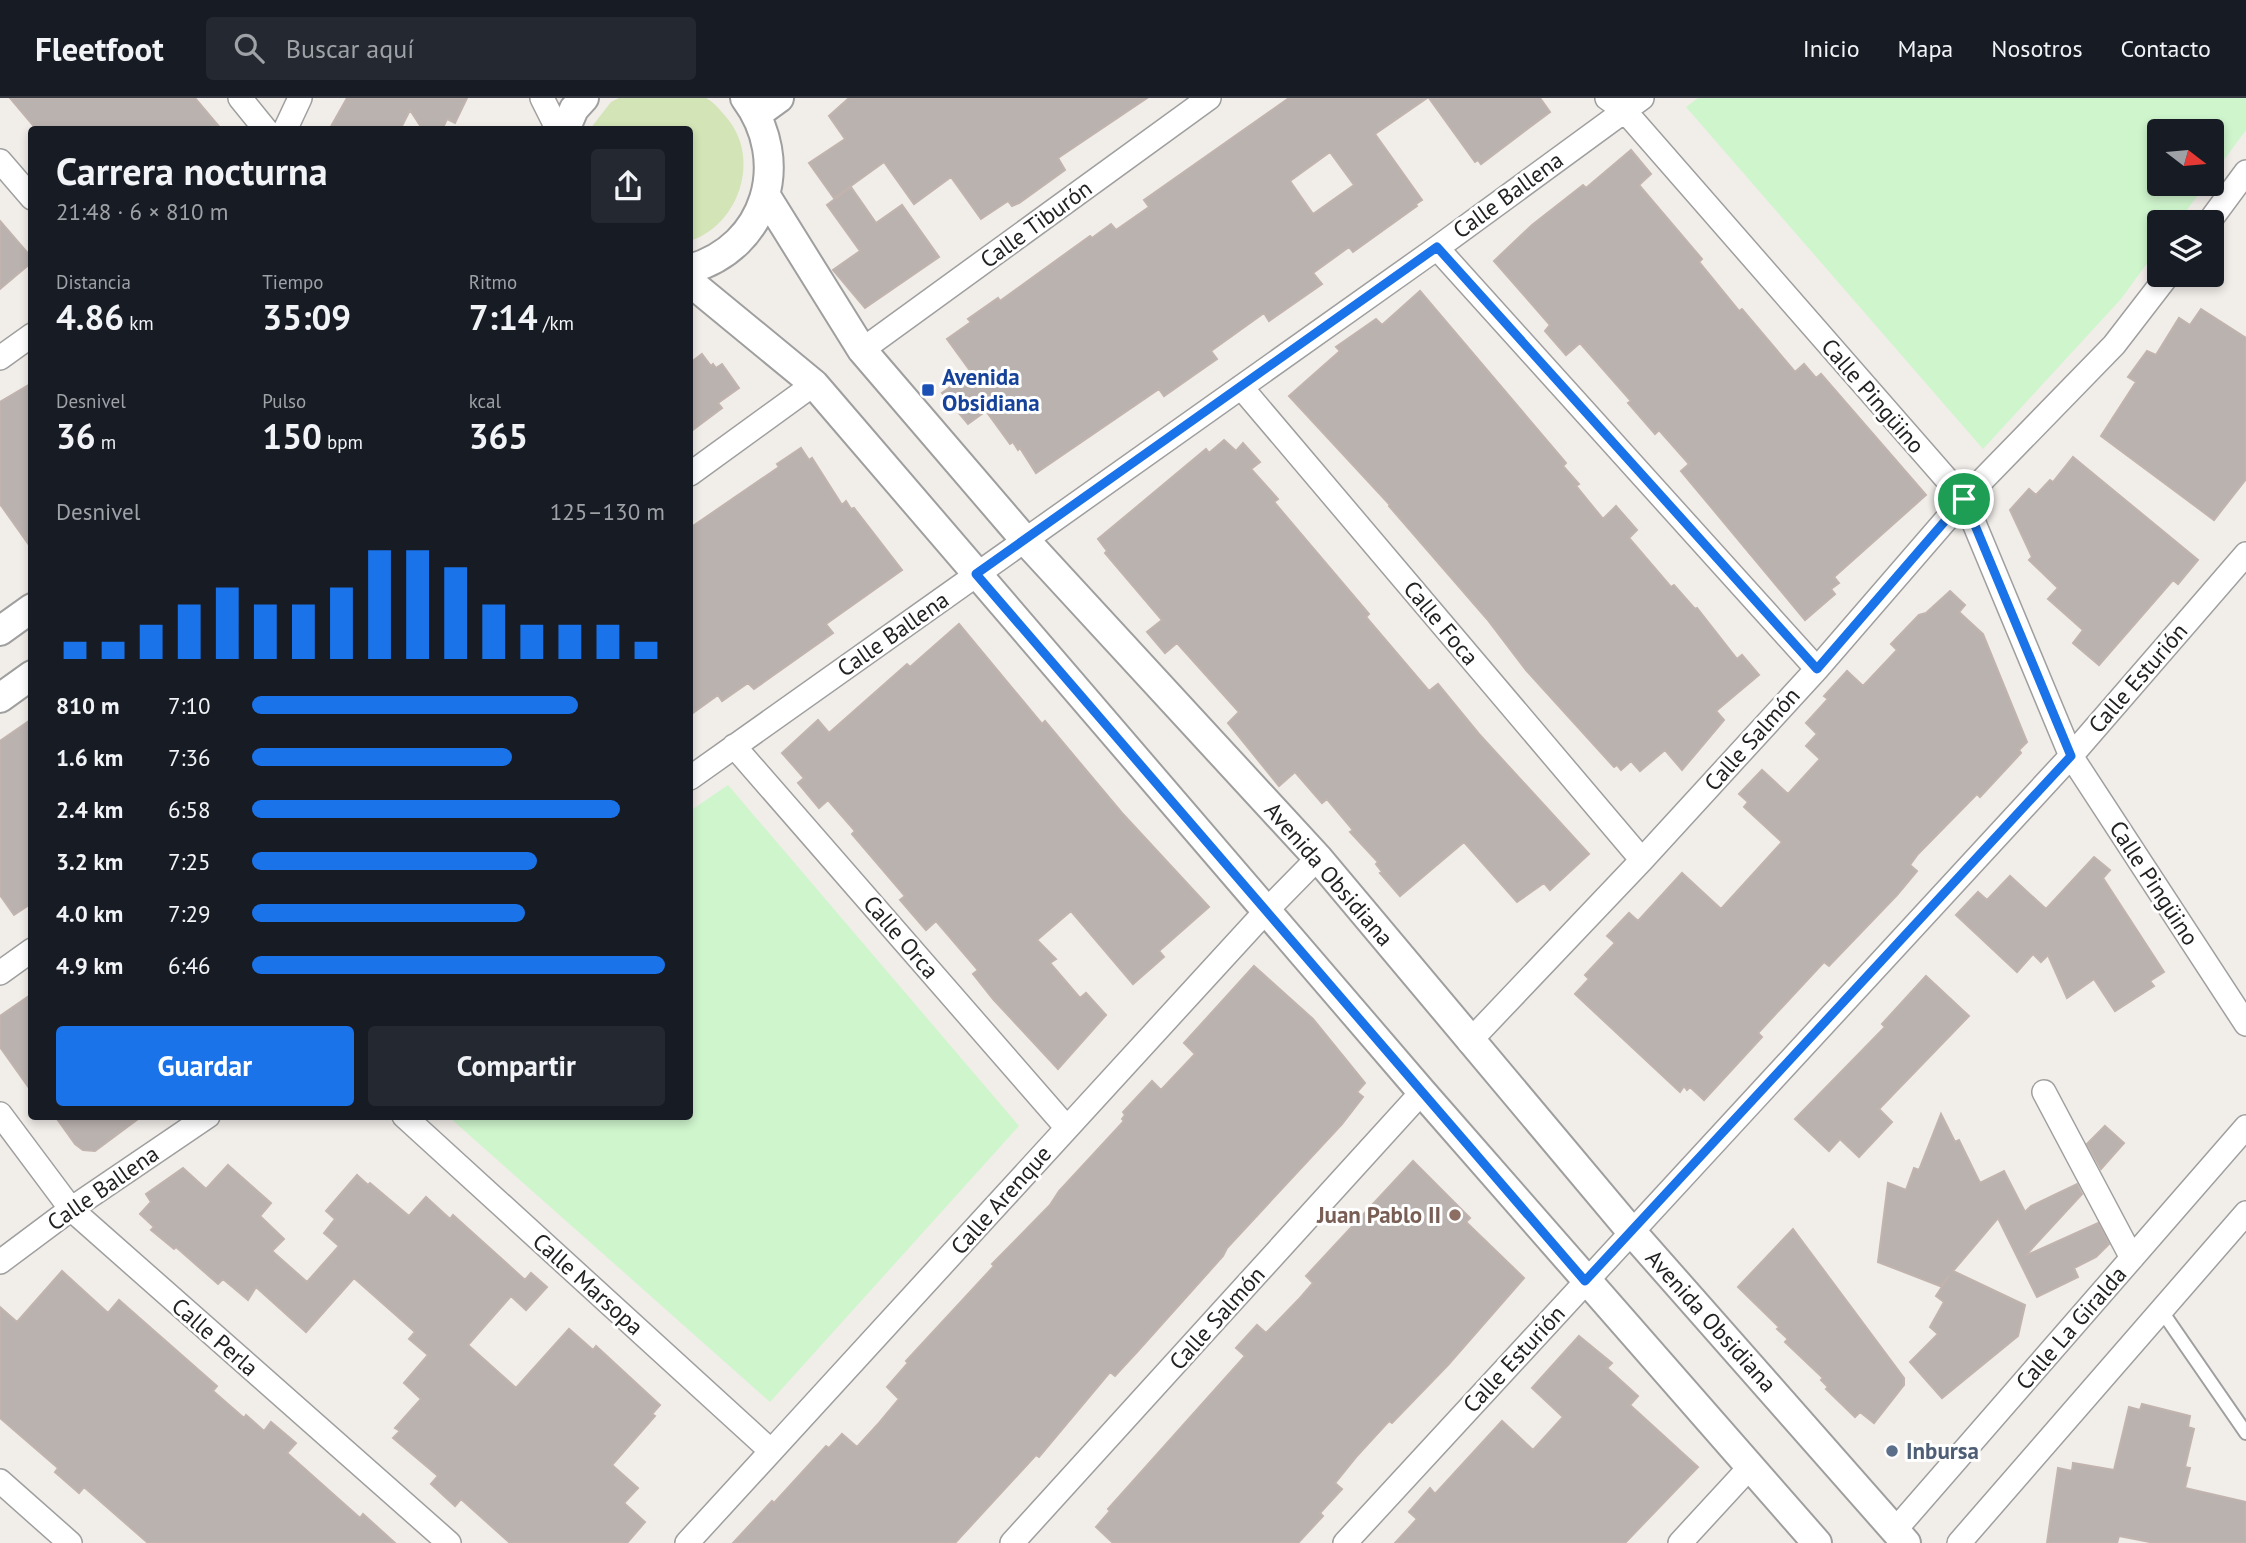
<!DOCTYPE html>
<html lang="es">
<meta charset="utf-8">
<style>
:root{--surface:#171b24;--page:#242831;--text:#f1f3f6;--muted:#9ea1a6;--line:#363941;--accent:#1a73e8}
body{margin:0;font-family:"PT Sans",sans-serif;background:var(--page);color:var(--text);height:100vh;display:flex;flex-direction:column;font-size:26px;white-space:nowrap}
*{box-sizing:border-box;margin:0}
p{font-size:23px;color:var(--muted)}
.icon{flex:none;width:38px;height:38px;fill:none;stroke:currentColor;stroke-width:2;stroke-linecap:round;stroke-linejoin:round}
.map{position:relative;flex:1;overflow:hidden}
.details{position:absolute;left:28px;top:28px;width:665px;height:994px;display:flex;flex-direction:column;background:var(--surface);border-radius:7px;box-shadow:0 4px 10px #0003}
.details>*{flex:none}
.needle{width:46px;rotate:106deg}
.fabs{position:absolute;left:2147px;top:21px;display:grid;gap:14px}
.fabs a{display:grid;place-items:center;width:77px;height:77px;border-radius:7px;background:var(--surface);box-shadow:0 4px 10px #0003;font-size:35px}
.pin{position:absolute;display:grid;place-items:center;width:60px;height:60px;color:#fff;margin:-30px;border:4px solid #fff;border-radius:50%;box-shadow:0 2px 7px #0007}
.round{display:grid;place-items:center;flex:none;width:74px;height:74px;border-radius:7px;background:var(--page)}
.headline{display:flex;align-items:center;justify-content:space-between;height:119px;padding:0 28px}
h1{font-size:38px;font-weight:800;line-height:52px}
.stats{display:grid;grid-template-columns:repeat(3,1fr);gap:10px;height:119px;padding:7px 28px}
.stats div{display:grid;align-content:center}
.stats b{font-size:35px;font-weight:800}
.stats small{font-size:19px;font-weight:400}
.stats p{font-size:19px}
.chart{height:196px;padding:14px 28px}
.chart p{display:flex;justify-content:space-between}
.chart svg{width:100%;height:126px;margin-top:7px;stroke:var(--accent);stroke-width:6}
.button{display:flex;gap:14px;margin-top:auto;padding:14px 28px}
.button a{flex:1;height:80px;border-radius:7px;background:var(--accent);color:#fff;font-size:28px;font-weight:800;line-height:80px;text-align:center}
.button a+a{background:var(--page);color:var(--text)}
ul{padding:0 28px;list-style:none;font-size:23px}
li{display:grid;grid-template-columns:112px 84px 1fr;align-items:center;height:52px}
li i{height:18px;border-radius:9px;background:var(--accent)}
header{display:flex;align-items:center;gap:42px;box-sizing:border-box;height:98px;padding:0 35px;background:var(--surface);border-bottom:2px solid var(--line)}
header strong{font-size:33px}
nav{display:flex;gap:38px;margin-inline-start:auto;font-size:24px}
.search{width:490px;height:63px;background:var(--page);display:flex;align-items:center;gap:18px;box-sizing:border-box;padding:0 24px;border-radius:7px;color:var(--muted);font-size:26px}
.map>svg:first-child{display:block}
.grass{fill:#d3e4b6}
.park{fill:#cff5cd}
.building{fill:#bab2af;stroke:#c1b3ad;stroke-width:2;fill-rule:evenodd}
.lines{fill:none;stroke-linecap:round;stroke-linejoin:round}
.service-casing{stroke:#9f9f9f;stroke-width:16}
.minor-casing{stroke:#9f9f9f;stroke-width:26}
.tertiary-casing{stroke:#9f9f9f;stroke-width:32}
.service{stroke:#fff;stroke-width:12}
.minor{stroke:#fff;stroke-width:23}
.tertiary{stroke:#fff;stroke-width:28}
.route-casing{stroke:#fff;stroke-width:14}
.route{stroke:#1a73e8;stroke-width:9}
.transit-dot{fill:#1a4fb4;stroke:#fff;stroke-width:2.5}
.education-dot{fill:#8d6e63;stroke:#fff;stroke-width:2.5}
.service-dot{fill:#5c6f8a;stroke:#fff;stroke-width:2.5}
.labels{text-anchor:middle;stroke-width:6;stroke-linejoin:round;paint-order:stroke}
.street-label{font-size:23px;fill:#222;stroke:#fff}
.transit-label{font-size:23px;font-weight:bold;fill:#164399;stroke:#fff;text-anchor:start}
.education-label{font-size:23px;font-weight:bold;fill:#785e54;stroke:#fff;text-anchor:end}
.service-label{font-size:23px;font-weight:bold;fill:#4e5e75;stroke:#fff;text-anchor:start}
</style>
<header>
<strong>Fleetfoot</strong>
<div class="search"><svg class="icon" aria-label="search" viewBox="0 0 24 24"><circle cx="10" cy="10" r="6"/><path d="M15 15l6 6"/></svg>Buscar aquí</div>
<nav><a>Inicio</a><a>Mapa</a><a>Nosotros</a><a>Contacto</a></nav>
</header>
<div class="map">
<svg width="2246" height="1445" viewBox="0 0 2246 1445">
<rect width="100%" height="100%" fill="#f1ede9"/>
<!-- grass -->
<path class="grass" d="M619 0H706C714 4 720 12 726 19 762 60 739 127 690 143V32L590 31 611 4Z"/>
<!-- park -->
<path class="park" d="M1698 0H2246V32L2212 78V33H2160V86H2206L2178 124H2160L2159 149 2121 201 1983 351 1686 9Z
M728 687 1019 1028 770 1304 449 1019 690 1018V713Z"/>
<!-- building -->
<path class="building" d="M10 0H195L222 32H37Z
M347 0H467L455 25 447 21 442 32H423L410 12 400 32H329Z
M849 0H1147L1058 60 1065 72 1019 105 1012 108 1008 103 981 121 951 79 914 106 884 64 834 100 809 65 845 41 829 18Z
M1289 0H1427L1375 36 1422 102 1416 106 1417 108 1353 154 1349 149 1313 175 1322 186 1269 223 1264 215 1211 253 1217 261 1197 275 1164 298 1159 291 1036 375 1020 350 1018 352 1013 344 1010 346 986 313 968 326 942 295 971 274 947 241 971 224 968 221 998 200 1000 203 1090 138 1092 140 1111 126 1116 132 1149 109 1144 102ZM1330 54 1354 87 1313 116 1290 83Z
M1429 0H1540L1550 14 1481 66 1478 62 1475 64Z
M1631 52 1651 76 1639 87 1702 161 1699 164 1739 213 1742 211 1795 274 1804 266 1816 280 1821 276 1926 397 1834 479 1839 485 1831 491 1835 496 1805 522 1681 373 1689 366 1659 332 1655 336 1628 305 1631 303 1580 245 1566 257 1545 233 1550 227 1494 163 1532 127 1583 87 1586 90Z
M851 89 876 125 902 107 939 159 865 210 833 172 860 153 827 107Z
M0 123 32 160V164L0 191Z
M1420 193 1566 365 1563 368 1579 386 1576 388 1603 421 1616 408 1637 432 1629 440 1671 489 1674 487 1695 511 1697 510 1737 561 1742 557 1759 577 1716 613 1724 622 1682 672 1665 652 1640 673 1631 663 1621 672 1617 667 1614 669 1526 572 1487 521 1389 408 1390 407 1289 298 1340 253 1336 249 1376 221 1382 227Z
M2201 211 2246 240V381L2214 422 2101 338 2136 284 2128 279 2147 253 2156 257 2179 220 2190 227Z
M702 256 711 268 713 266 716 270 722 266 739 290 718 305 722 310 690 334V265Z
M32 285V451L0 406V304Z
M1224 342 1236 353 1243 345 1260 364 1251 371 1278 401 1274 404 1369 516 1366 519 1429 593 1438 586 1479 636 1589 756 1550 792 1544 785 1517 804 1464 744 1400 798 1380 775 1382 774 1376 766 1378 764 1350 734 1353 732 1327 701 1322 705 1295 674 1279 688 1228 625 1239 614 1177 545 1165 555 1147 534 1162 522 1105 455 1107 453 1098 441 1206 351 1209 355Z
M801 350 809 362 812 360 842 407 846 403 851 411 854 410 902 472 826 526 833 535 754 591 748 585 722 603 718 597 690 617V430L779 369 777 366Z
M2073 359 2198 462 2178 486 2173 482 2099 567 2073 545 2083 532 2048 501 2058 490 2029 462 2032 459 2010 412 2029 391 2036 397 2050 382 2053 384Z
M1950 493 1965 507 1959 514 1983 536 2027 644 2019 652 2021 655 1980 699 1977 696 1918 756 1910 767 1917 773 1897 797 1829 868 1824 864 1758 935 1762 939 1704 1002 1690 989 1687 992 1684 988 1680 994 1575 896 1589 881 1585 877 1615 845 1607 838 1629 815 1638 823 1682 775 1721 811 1782 744 1744 709 1748 704 1739 696 1762 672 1788 696 1820 661 1806 648 1817 636 1806 625 1828 601 1824 598 1847 573 1863 588 1897 552 1891 546 1919 517 1926 515Z
M959 526 1042 626 1045 623 1122 715 1209 809 1159 853 1164 859 1133 886 1071 813 1037 842 1056 861 1050 865 1080 900 1086 895 1106 917 1058 971 993 901 973 876 978 872 936 823 926 832 900 802 905 798 852 736 855 733 828 702 819 710 798 685 804 680 782 655 818 622 829 635 907 566 910 569Z
M32 621V805L14 817 0 797V643Z
M2094 759 2110 772 2103 780 2164 874 2150 883 2154 888 2115 913 2094 881 2067 900 2048 857 2041 864 2033 856 2017 874 1956 817 1978 794 1987 802 2010 778 2046 811Z
M1254 868 1313 921 1365 985 1357 994 1363 999 1342 1026 1227 1150 1223 1158 1137 1254 1115 1278 1110 1274 1039 1359 1036 1357 955 1445H733L772 1403 774 1405 826 1348 829 1350 842 1336 857 1349 879 1325 899 1301 887 1289 908 1265 906 1263 994 1168 992 1166 1050 1107 1059 1093 1124 1023 1122 1021 1125 1017 1123 1014 1152 983 1161 992 1195 956 1184 945Z
M1926 878 1969 918 1879 1011 1892 1024 1859 1059 1840 1041 1829 1053 1795 1021 1885 929 1882 926Z
M32 896V994L0 949V918Z
M1941 1016 1955 1044 1959 1042 1980 1085 2004 1073 2025 1114 2031 1108 2077 1086 2082 1096 2025 1158 2098 1125 2109 1146 2096 1159 2074 1170 2078 1179 2037 1199 1998 1120 1953 1173 2025 1207 2018 1238 1942 1300 1910 1264 1938 1236 1930 1229 1944 1204 1936 1198 1949 1178 1940 1188 1878 1164 1888 1085 1906 1092 1914 1070 1919 1072Z
M55 1018H142L95 1053 83 1052 75 1046Z
M2105 1028 2124 1045 2101 1071 2087 1046Z
M1413 1063 1470 1120 1466 1124 1524 1180 1448 1267 1392 1325 1389 1323 1356 1359 1335 1385 1342 1391 1320 1415 1323 1418 1298 1445H1113L1096 1429 1110 1413 1108 1411 1245 1258 1236 1250 1257 1227 1266 1235 1300 1200 1313 1185 1306 1178Z
M228 1067 271 1105 260 1118 284 1141 272 1153 307 1184 339 1148 324 1135 335 1121 326 1113 357 1077 368 1087 370 1085 409 1118 426 1099 450 1121 453 1117 525 1182 531 1175 547 1189 526 1212 511 1198 468 1247 516 1290 569 1231 593 1252 596 1248 660 1307 652 1316 655 1318 612 1367 638 1390 624 1405 645 1424 627 1445H510L461 1401 455 1408 431 1386 438 1378 393 1340 400 1333 395 1330 421 1301 404 1285 428 1257 409 1241 415 1234 354 1180 306 1234 256 1189 248 1202 223 1181 218 1186 176 1149 174 1151 151 1132 154 1129 140 1116 151 1104 146 1096 183 1070 206 1091Z
M1793 1131 1904 1280V1287L1874 1325 1860 1314 1855 1319 1826 1291 1828 1289 1821 1282 1823 1280 1785 1244 1788 1241 1777 1231 1779 1229 1738 1189Z
M62 1173 108 1215 119 1202 217 1288 213 1293 244 1320 246 1317 264 1333 271 1324 296 1345 287 1355 360 1420 363 1416 395 1445H148L84 1389 79 1395 55 1374 58 1370 0 1320V1209L17 1224Z
M1579 1238 1612 1265 1607 1270 1638 1298 1630 1307 1698 1369 1625 1445H1395L1417 1421 1409 1414 1430 1390 1435 1396 1502 1323 1533 1352 1563 1319 1532 1290Z
M2142 1306 2190 1318 2188 1329 2194 1331 2185 1369 2190 1370 2185 1390 2246 1404V1445H2155L2119 1438 2117 1445H2047L2058 1370 2072 1373 2073 1365 2114 1372 2129 1309 2140 1312Z"/>
<g class="lines">
<!-- service casing -->
<g class="service-casing">
<path id="service" d="M2161 1212 2246 1335"/>
</g>
<!-- minor casing -->
<g class="minor-casing">
<path id="minor" d="M240 0 266 32
M542 0 558 32
M1607 0 1624 12 1964 401 2071 658 2246 926
M285 32 300 0
M0 63 32 100
M2209 124 2246 74
M1437 150 1817 571
M862 252 1209 0
M0 260 32 237
M1241 289 1642 762
M690 376 814 286
M734 648 1067 1030
M690 680 1437 150 1642 0
M0 875 32 852
M1469 944 1642 762 1817 571 1964 401 2114 247 2168 177
M2044 994 2132 1160
M0 1016 71 1111 449 1445
M404 1018 771 1353
M0 1164 71 1111 208 1018
M0 1383 70 1445
M1896 1431 2246 1029
M687 1445 1266 813 1318 760
M1012 1445 1422 994
M1345 1445 2071 658 2246 456
M1680 1445 1750 1369
M1959 1445 2246 1115"/>
</g>
<!-- tertiary casing -->
<g class="tertiary-casing">
<path id="tertiary" d="M757 16 779 0
M565 32 574 11 584 0
M766 98 862 252 1025 442 1318 760 1631 1133 1906 1445
M690 171C767 149 792 63 745 0
M690 184 814 286 1422 994 1817 1445
M0 533 32 510
M0 600 32 577"/>
</g>
<!-- service -->
<use href="#service" class="service"/>
<!-- minor -->
<use href="#minor" class="minor"/>
<!-- tertiary -->
<use href="#tertiary" class="tertiary"/>
</g>
<g class="lines">
<!-- route casing -->
<g class="route-casing">
<path id="route" d="M1437 149 1817 571 1964 401 2071 658 1585 1183 976 476Z"/>
</g>
<!-- route -->
<use href="#route" class="route"/>
</g>
<!-- markers -->
<rect class="transit-dot" x="921" y="285" width="14" height="14" rx="3.5"/>
<circle class="education-dot" cx="1455" cy="1117" r="7"/>
<circle class="service-dot" cx="1892" cy="1353" r="7"/>
<g class="labels">
<!-- street labels -->
<g class="street-label">
<text transform="translate(1508 97) rotate(-36)" y="8">Calle Ballena</text>
<text transform="translate(1036 126) rotate(-36)" y="8">Calle Tiburón</text>
<text transform="translate(1873 298) rotate(49)" y="8">Calle Pingüino</text>
<text transform="translate(1441 525) rotate(50)" y="8">Calle Foca</text>
<text transform="translate(893 536) rotate(-35)" y="8">Calle Ballena</text>
<text transform="translate(2138 580) rotate(-49)" y="8">Calle Esturión</text>
<text transform="translate(1752 641) rotate(-48)" y="8">Calle Salmón</text>
<text transform="translate(1329 776) rotate(49)" y="8">Avenida Obsidiana</text>
<text transform="translate(2154 785) rotate(57)" y="8">Calle Pingüino</text>
<text transform="translate(901 839) rotate(49)" y="8">Calle Orca</text>
<text transform="translate(103 1090) rotate(-35)" y="8">Calle Ballena</text>
<text transform="translate(1001 1102) rotate(-48)" y="8">Calle Arenque</text>
<text transform="translate(588 1186) rotate(42)" y="8">Calle Marsopa</text>
<text transform="translate(1217 1220) rotate(-48)" y="8">Calle Salmón</text>
<text transform="translate(1711 1223) rotate(48)" y="8">Avenida Obsidiana</text>
<text transform="translate(2071 1230) rotate(-49)" y="8">Calle La Giralda</text>
<text transform="translate(215 1239) rotate(41)" y="8">Calle Perla</text>
<text transform="translate(1514 1261) rotate(-47)" y="8">Calle Esturión</text>
</g>
<!-- transit labels -->
<g class="transit-label">
<text x="942" y="287">Avenida<tspan x="942" dy="26">Obsidiana</tspan></text>
</g>
<!-- education labels -->
<g class="education-label">
<text x="1441" y="1125">Juan Pablo II</text>
</g>
<!-- service labels -->
<g class="service-label">
<text x="1906" y="1361">Inbursa</text>
</g>
</g>
</svg>
<div class="fabs">
<a><svg class="needle" viewBox="-14 -14 28 28"><path d="M0-13l5 13h-10z" fill="#e53935"/><path d="M0 13l5-13h-10z" fill="#9ea1a6"/></svg></a>
<a><svg class="icon" aria-label="layers" viewBox="0 0 24 24"><path d="M12 4l9 5-9 5-9-5zM3 14l9 5 9-5"/></svg></a>
</div>
<div class="pin" style="left:1964px;top:401px;background:#1e9e55"><svg class="icon" aria-label="arrive" viewBox="0 0 24 24"><path d="M6 21V4h12l-3 4 3 4H6"/></svg></div>
<section class="details">
<div class="headline"><div><h1>Carrera nocturna</h1><p>21:48 · 6 × 810 m</p></div><a class="round"><svg class="icon" aria-label="share" viewBox="0 0 24 24"><path d="M12 15V3M7 8l5-5 5 5M5 13v7h14v-7"/></svg></a></div>
<div class="stats">
<div><p>Distancia</p><b>4.86<small> km</small></b></div>
<div><p>Tiempo</p><b>35:09</b></div>
<div><p>Ritmo</p><b>7:14<small> /km</small></b></div>
</div>
<div class="stats">
<div><p>Desnivel</p><b>36<small> m</small></b></div>
<div><p>Pulso</p><b>150<small> bpm</small></b></div>
<div><p>kcal</p><b>365</b></div>
</div>
<div class="chart"><p><span>Desnivel</span>125–130 m</p>
<svg viewBox="0 0 160 44" preserveAspectRatio="none"><path d="M5 44V38M15 44V38M25 44V32M35 44V25M45 44V19M55 44V25M65 44V25M75 44V19M85 44V6M95 44V6M105 44V12M115 44V25M125 44V32M135 44V32M145 44V32M155 44V38"/></svg>
</div>
<ul>
<li><b>810 m</b>7:10<i style="width:79%"></i></li>
<li><b>1.6 km</b>7:36<i style="width:63%"></i></li>
<li><b>2.4 km</b>6:58<i style="width:89%"></i></li>
<li><b>3.2 km</b>7:25<i style="width:69%"></i></li>
<li><b>4.0 km</b>7:29<i style="width:66%"></i></li>
<li><b>4.9 km</b>6:46<i style="width:100%"></i></li>
</ul>
<div class="button"><a>Guardar</a><a>Compartir</a></div>
</section>
</div>
